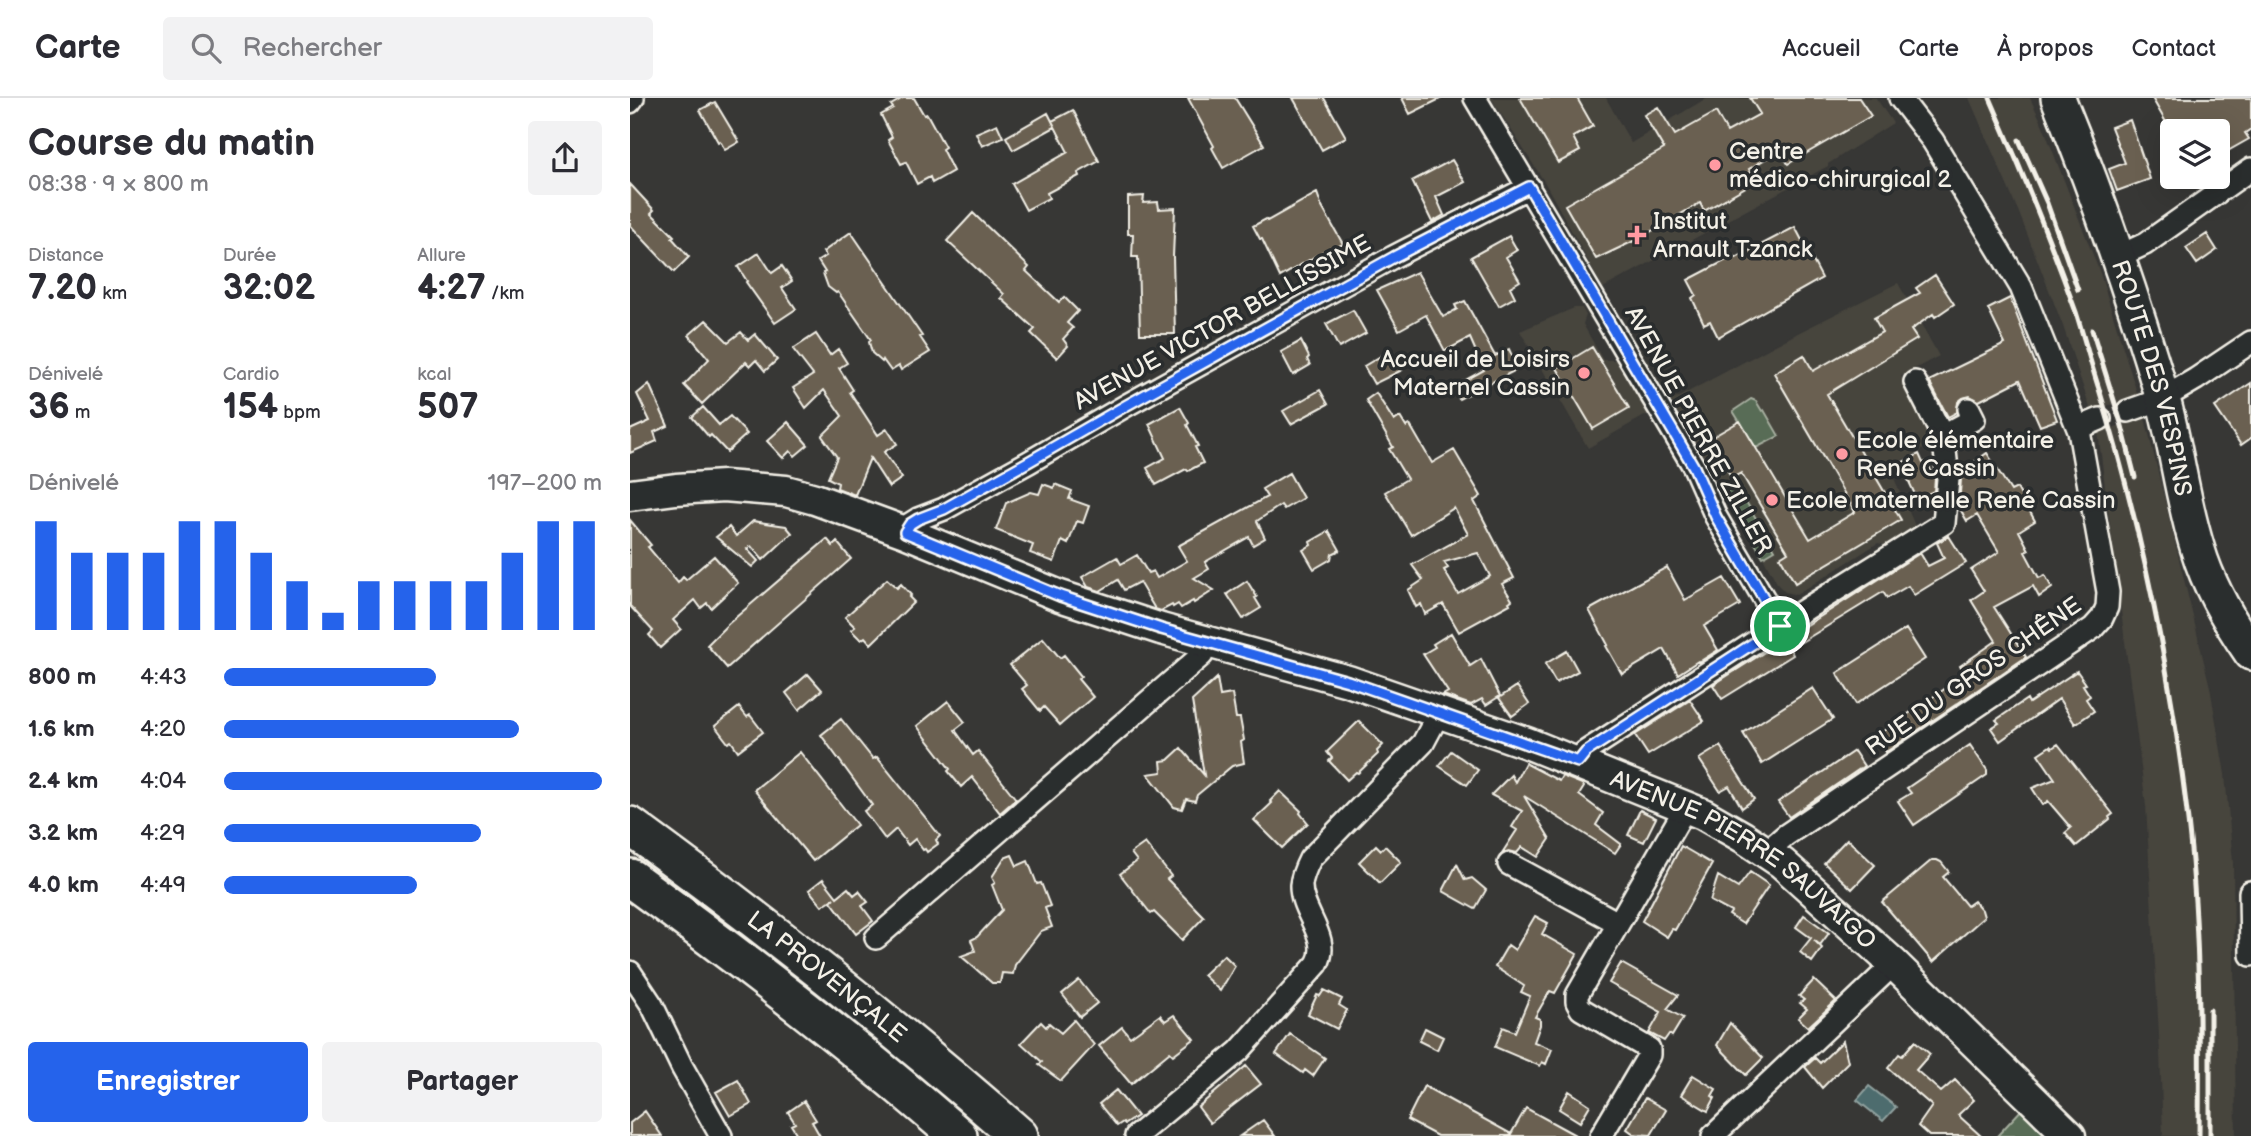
<!DOCTYPE html>
<html lang="fr">
<meta charset="utf-8">
<style>
:root{--surface:#fff;--page:#f2f2f3;--text:#2b2b33;--muted:#7c7c81;--line:#e1e1e2;--accent:#2563eb}
body{margin:0;font-family:"Balsamiq Sans",sans-serif;background:var(--page);color:var(--text);height:100vh;display:flex;flex-direction:column;font-size:26px;white-space:nowrap}
*{box-sizing:border-box;margin:0}
p{font-size:23px;color:var(--muted)}
.icon{flex:none;width:38px;height:38px;fill:none;stroke:currentColor;stroke-width:2;stroke-linecap:round;stroke-linejoin:round}
.map{position:relative;flex:1;overflow:hidden}
.details{display:flex;flex-direction:column;background:var(--surface);width:630px}
.details>*{flex:none}
.tools{position:absolute;left:1530px;top:21px;display:grid;gap:14px}
.tools a{display:grid;place-items:center;width:70px;height:70px;border-radius:7px;background:var(--surface);box-shadow:0 7px 28px #0002;font-size:35px}
.pin{position:absolute;display:grid;place-items:center;width:60px;height:60px;color:#fff;margin:-30px;border:4px solid #fff;border-radius:50%;box-shadow:0 2px 7px #0007}
.round{display:grid;place-items:center;flex:none;width:74px;height:74px;border-radius:7px;background:var(--page)}
.head{display:flex;align-items:center;justify-content:space-between;height:119px;padding:0 28px}
h1{font-size:38px;font-weight:700;line-height:52px}
.stats{display:grid;grid-template-columns:repeat(3,1fr);gap:10px;height:119px;padding:7px 28px}
.stats div{display:grid;align-content:center}
.stats b{font-size:35px;font-weight:700}
.stats small{font-size:19px;font-weight:400}
.stats p{font-size:19px}
.chart{height:196px;padding:14px 28px}
.chart p{display:flex;justify-content:space-between}
.chart svg{width:100%;height:126px;margin-top:7px;stroke:var(--accent);stroke-width:6}
.button{display:flex;gap:14px;margin-top:auto;padding:14px 28px}
.button a{flex:1;height:80px;border-radius:7px;background:var(--accent);color:#fff;font-size:28px;font-weight:700;line-height:80px;text-align:center}
.button a+a{background:var(--page);color:var(--text)}
ul{padding:0 28px;list-style:none;font-size:23px}
li{display:grid;grid-template-columns:112px 84px 1fr;align-items:center;height:52px}
li i{height:18px;border-radius:9px;background:var(--accent)}
header{display:flex;align-items:center;gap:42px;box-sizing:border-box;height:98px;padding:0 35px;background:var(--surface);border-bottom:2px solid var(--line)}
header strong{font-size:33px}
nav{display:flex;gap:38px;margin-inline-start:auto;font-size:24px}
.search{width:490px;height:63px;background:var(--page);display:flex;align-items:center;gap:18px;box-sizing:border-box;padding:0 24px;border-radius:7px;color:var(--muted);font-size:26px}
main{display:flex;flex:1;min-height:0}
.map>svg:first-child{display:block}
.built{fill:#46443d}
.green{fill:#586c56;stroke:#a6ae9f;stroke-width:2}
.water{fill:#4d6c6e;stroke:#90a19f;stroke-width:2}
.building{fill:#6a6151;stroke:#f4f1e8;stroke-width:2;fill-rule:evenodd}
.lines{fill:none;stroke-linecap:round;stroke-linejoin:round}
.street-casing{stroke:#f4f1e8;stroke-width:26}
.secondary-casing{stroke:#f4f1e8;stroke-width:35}
.primary-casing{stroke:#f4f1e8;stroke-width:38}
.highway-casing{stroke:#f4f1e8;stroke-width:42}
.street{stroke:#2a2d2e;stroke-width:21}
.secondary{stroke:#2a2d2e;stroke-width:30}
.primary{stroke:#2a2d2e;stroke-width:33}
.highway{stroke:#2a2d2e;stroke-width:37}
.rail{stroke:#f4f1e8;stroke-width:5}
.route-casing{stroke:#fff;stroke-width:14}
.route{stroke:#2563eb;stroke-width:9}
.poi-dot{fill:#ff9aa2;stroke:#2a2d2e;stroke-width:2.5}
.labels{text-anchor:middle;stroke-width:7;stroke-linejoin:round;paint-order:stroke}
.poi-label{font-size:24px;fill:#f4f1e8;stroke:#2a2d2e;text-anchor:start}
.street-label{font-size:24px;fill:#f4f1e8;stroke:#2a2d2e}
</style>
<header>
<strong>Carte</strong>
<div class="search"><svg class="icon" aria-label="search" viewBox="0 0 24 24"><circle cx="10" cy="10" r="6"/><path d="M15 15l6 6"/></svg>Rechercher</div>
<nav><a>Accueil</a><a>Carte</a><a>À propos</a><a>Contact</a></nav>
</header>
<main>
<section class="details">
<div class="head"><div><h1>Course du matin</h1><p>08:38 · 9 × 800 m</p></div><a class="round"><svg class="icon" aria-label="share" viewBox="0 0 24 24"><path d="M12 15V3M7 8l5-5 5 5M5 13v7h14v-7"/></svg></a></div>
<div class="stats">
<div><p>Distance</p><b>7.20<small> km</small></b></div>
<div><p>Durée</p><b>32:02</b></div>
<div><p>Allure</p><b>4:27<small> /km</small></b></div>
</div>
<div class="stats">
<div><p>Dénivelé</p><b>36<small> m</small></b></div>
<div><p>Cardio</p><b>154<small> bpm</small></b></div>
<div><p>kcal</p><b>507</b></div>
</div>
<div class="chart"><p><span>Dénivelé</span>197–200 m</p>
<svg viewBox="0 0 160 44" preserveAspectRatio="none"><path d="M5 44V6M15 44V17M25 44V17M35 44V17M45 44V6M55 44V6M65 44V17M75 44V27M85 44V38M95 44V27M105 44V27M115 44V27M125 44V27M135 44V17M145 44V6M155 44V6"/></svg>
</div>
<ul>
<li><b>800 m</b>4:43<i style="width:56%"></i></li>
<li><b>1.6 km</b>4:20<i style="width:78%"></i></li>
<li><b>2.4 km</b>4:04<i style="width:100%"></i></li>
<li><b>3.2 km</b>4:29<i style="width:68%"></i></li>
<li><b>4.0 km</b>4:49<i style="width:51%"></i></li>
</ul>
<div class="button"><a>Enregistrer</a><a>Partager</a></div>
</section>
<div class="map">
<svg width="1621" height="1038" viewBox="0 0 1621 1038">
<rect width="100%" height="100%" fill="#373735"/>
<filter id="ink" filterUnits="userSpaceOnUse"><feTurbulence type="fractalNoise" baseFrequency=".0143" numOctaves="2"/><feDisplacementMap in="SourceGraphic" scale="14" xChannelSelector="R" yChannelSelector="G"/><feConvolveMatrix kernelMatrix="1 2 1 2 8 2 1 2 1" color-interpolation-filters="sRGB"/></filter>
<g filter="url(#ink)">
<!-- built -->
<path class="built" d="M861 0H976L1001 45 1077 0H1246L1263 25 1198 66V68L973 190 915 85Z
M1339 0H1400L1411 23 1470 175 1508 298 1461 313 1433 228 1389 115Z
M1268 185 1309 258 1271 278 1305 345 1259 369 1287 432 1273 434 1271 442 1260 449 1248 445 1166 497 1155 494 1148 487 1133 459 1144 452 1106 387 1095 394 1041 303 1166 236Z
M944 210H952L956 217 953 226 973 262H986L1018 316 958 350 890 233Z
M1515 320 1580 589 1595 676 1603 764 1606 1038H1533L1530 955 1516 708 1468 334Z"/>
<!-- green -->
<path class="green" d="M1121 301 1126 303 1132 313 1134 312 1149 338 1126 350 1103 313Z
M1106 387 1145 452 1133 459 1095 394Z
M1394 1009 1422 1038H1367Z"/>
<!-- water -->
<path class="water" d="M1239 988 1266 1009 1253 1023 1227 1002Z"/>
<!-- building -->
<path class="building" d="M273 0H284L294 17 297 16 315 49 312 51 323 73 302 85 300 79 287 86 276 64 271 66 258 42 262 39 251 17 263 10 261 7Z
M558 0H605L634 47 593 70 582 50 584 48Z
M663 0H694L716 39 692 52Z
M772 0H812L780 16Z
M890 0H947L963 28 943 39 950 53 928 65Z
M1120 0H1229L1241 18 1158 66 1150 52 1119 71 1126 83 1074 113 1070 105 1006 142 966 161 935 107 1034 51 1014 17 1028 9 1045 37 1086 14 1097 34 1130 16Z
M1522 0H1621V31L1615 35 1619 41 1587 59V33H1541Z
M85 4 109 44 95 52 90 43 88 44 70 12Z
M443 12 469 63 448 75 449 78 417 95 419 100 396 112 382 86 438 54 422 23Z
M418 15 425 29 383 52 376 39Z
M1500 22 1520 81 1487 93 1479 71 1495 65 1481 29Z
M367 26 373 39 352 48 346 35Z
M822 62 835 84 806 99 814 117 802 124 782 83Z
M0 86 24 112 21 115 44 138 42 140 59 159 44 174 0 127Z
M687 95 692 109 713 146 699 153 698 151 650 179 632 141H630L623 128 636 121 637 123Z
M514 98 513 105 528 104 529 111 545 110 543 159 545 236H510L508 159H502L503 136H498V99Z
M343 115 399 169 396 173 429 204 434 199 448 213 437 225 443 230 433 241 438 248 427 260 401 235 405 231 371 200 374 196 317 143Z
M1165 129 1192 180 1088 239 1080 223 1074 226 1062 200 1066 197 1058 182 1104 158 1106 160Z
M221 134 292 238 290 239 300 254 271 272 269 268 261 273 253 262 252 264 242 255 239 244 241 242 208 194 206 195 198 189 193 175 195 174 188 163 196 158 193 154Z
M1577 136 1587 152 1567 166 1556 150Z
M879 138 887 152 876 159 890 183 880 189 885 199 869 208 841 159Z
M129 155 142 175 152 168 162 183 152 190 166 211 145 225 116 184 117 183 108 169Z
M787 174 813 219 827 211 825 207 835 203 865 258 879 251 888 271 829 301 823 289 854 272 840 240 815 253 796 217 769 232 747 192Z
M1305 177 1324 206 1305 219 1303 216 1281 232 1287 241 1197 296 1271 422 1165 485 1150 459 1158 454 1111 375 1102 380 1079 341 1110 323 1180 441 1225 414 1144 275 1174 257 1183 273 1252 234 1244 220 1290 195 1286 190Z
M1380 200 1427 322 1410 328 1390 282 1349 303 1340 298 1333 300 1328 304 1327 314 1318 319 1299 283 1375 246 1358 211Z
M723 212 736 235 709 250 696 226Z
M76 222 98 244 111 234 118 242 125 236 147 262 135 273 126 262 120 268 116 264 72 306 54 287 79 261 59 237Z
M186 236 200 257 208 251 217 265 209 270 223 292 220 294 248 337 257 331 267 346 254 354 272 380 259 389 240 360 225 397 207 390 208 385 198 380 207 359 192 338 212 318 194 292 176 310 163 290 183 277 163 251Z
M671 243 679 259 677 261 680 267 663 277 651 254Z
M962 249 999 310 963 331 927 270Z
M761 252 772 272 744 286 734 268Z
M1621 285V340L1611 347 1585 309Z
M19 286 38 328 24 334 27 343 0 355V332L20 323 7 296Z
M690 292 698 306 661 326 653 313Z
M746 295 764 323 770 319 776 329 780 327 802 365 824 352 851 398 844 403 884 480 872 486 882 502 879 504 880 506 829 534 813 506 795 516 791 506 786 509 778 492 793 482 782 467 838 436 824 410 781 437 755 394 777 381 759 351 763 349 736 302ZM848 455 860 478 828 496 814 472 818 470 814 464Z
M73 309 89 327 100 318 117 336 97 354 81 337 79 339 62 319Z
M550 309 559 325 557 327 568 348 565 349 573 365 558 373 556 371 526 387 517 370 535 360 519 326Z
M158 324 178 347 165 358 160 353 153 360 137 343Z
M1357 355 1381 393 1387 390 1405 423 1389 433 1399 452 1395 454 1409 480 1415 477 1422 490 1409 499 1403 488 1364 509 1396 559 1256 654 1246 638 1335 577 1330 568 1366 543 1341 502 1354 493 1341 472 1369 454 1347 417 1337 423 1329 409 1331 381 1340 375 1337 369Z
M1289 356 1293 365 1297 364 1305 381 1304 393 1287 401 1275 375 1277 373 1273 364Z
M659 375 673 400 654 411 651 407 627 423 635 440 623 447 619 439 575 464 579 471 564 480 584 492 564 505 563 503 551 510 548 506 543 509 542 507 531 513 525 511 509 484 494 492 488 482 470 493 458 489 452 479 487 459 491 466 507 457 518 475 523 473 527 480 557 463 548 448 637 399 632 391Z
M413 386 424 390 425 386 442 393 439 401 459 408 453 425 447 423 438 446 432 443 424 464 400 455 403 447 366 432 376 405 401 394 409 396Z
M0 422 21 447 18 449 48 485 53 479 56 482 84 458 108 485 81 510 77 505 71 510 65 502 43 522 51 531 30 550 19 537 23 533 0 508Z
M123 423 156 428 162 435 133 462 121 448 117 451 128 463 122 469 86 439 99 429 106 438Z
M699 433 710 452 702 456 701 461 684 471 673 452 681 447 680 444Z
M1319 438 1336 465 1284 497 1278 488 1257 500 1253 494 1160 551 1163 557 1092 601 1083 587 1290 455 1298 468 1314 460 1307 445Z
M197 441 203 448 207 444 221 461 97 570 77 547 98 526Z
M1037 469 1055 502 1094 480 1110 507 1074 528 1088 552 1069 564 1068 563 1048 576 1034 551 992 576 976 548 978 547 959 512Z
M257 481 267 490 271 486 281 497 279 499 284 504 241 546 235 539 231 542 221 532 225 529 215 519Z
M617 483 627 499 625 500 631 510 613 521 597 496Z
M1276 531 1295 561 1226 606 1207 575Z
M821 535 840 568 851 561 870 598 856 607 852 601 841 607 813 597 818 594 793 556 805 549 803 546Z
M413 540 430 560 434 557 451 578 448 581 463 599 430 627 414 609 410 613 392 591 397 587 380 567Z
M937 553 948 573 926 585 915 566Z
M1447 573 1456 586 1453 587 1460 598 1456 601 1464 613 1445 626 1429 601 1370 643 1361 630 1369 625 1366 622 1397 601 1399 605Z
M178 576 192 592 169 612 156 595Z
M587 580 590 598 602 596 606 620H610L614 642 611 644 614 665 602 668 567 697 565 703 556 701 552 711 544 709 518 676 532 674 531 663 538 662 551 650 574 677 562 603Z
M887 588 899 606 882 618 869 600Z
M1183 590 1203 621 1132 666 1113 635Z
M1060 602 1074 623 1018 657 1005 637Z
M318 603 335 624 325 632 343 657 348 653 386 701 370 715 342 679 331 689 318 673 320 671 287 628Z
M109 609 117 619 120 617 133 634 108 653 101 643 98 645 85 628Z
M211 621 243 661 247 659 310 738 306 742 308 746 297 754 295 751 293 752 285 741 278 747 266 731 255 741 234 713 242 707 191 637Z
M729 623 753 647 747 653 748 656 728 675 726 674 717 682 699 663 702 660 697 654Z
M1428 646 1483 716 1479 719 1480 721 1446 748 1435 735 1441 730 1418 703 1413 707 1402 690 1425 681 1408 656 1420 648 1422 650Z
M1340 647 1357 672V677L1284 727 1268 703 1281 695 1277 690Z
M1090 648 1124 701 1112 710 1099 688 1090 693 1069 661Z
M821 653 848 672 837 687 809 668Z
M1224 653 1234 668 1159 719 1148 704Z
M170 654 227 727 183 763 124 692Z
M895 665 929 683 932 678 952 686 954 689 949 697 973 715 966 727 991 746 985 755 894 698 920 741 908 759 892 749 887 755 879 753 872 755 887 732 882 729 892 713 861 697 881 677 885 684Z
M650 693 671 713 670 715 678 725 652 750 624 722 642 705 640 703Z
M1010 712 1026 720 1014 744 998 737Z
M1217 741 1245 767 1222 791 1194 765Z
M515 745 541 778 537 781 574 819 552 842 524 814 521 816 490 776 507 763 501 755Z
M746 747 751 752 755 748 771 764 750 785 729 764Z
M1051 748 1082 766 1045 832 1042 831 1037 839 1012 823Z
M382 757 387 768 398 763 407 786 411 785 420 808 415 810 422 829 411 833 385 867 383 876 372 875 370 885H362L331 858 345 853 341 842 347 839 372 812 362 787 365 785 362 779 374 760Z
M1302 762H1307L1311 764 1319 774 1313 779 1337 808 1344 803 1352 812 1354 819 1303 864 1252 804Z
M827 766 835 782 842 780 856 792 845 811 813 793Z
M1120 774 1139 787 1113 826 1099 817 1101 814 1080 803 1088 778 1108 790Z
M193 781 207 799 218 790 224 797 229 793 238 804 232 808 243 823 226 836 201 803 204 800 192 808 179 792Z
M1174 817 1199 835 1190 847 1184 842 1192 850 1182 864 1170 854 1181 840 1166 829Z
M905 818 918 825 912 836 947 856 925 895 920 893 905 919 910 921V927L904 944 922 951 916 966 912 964 910 968 865 949 873 929 885 934 900 898 891 894 894 888 865 869 878 847 885 852Z
M594 857 605 868 590 893 573 877Z
M991 865 1048 897 1037 911 1053 920 1042 938 1039 936 1034 943 1019 935 1031 914 979 885Z
M449 882 467 905 450 919 432 896Z
M1184 882 1206 903 1178 929 1168 920 1177 911 1170 905 1174 902 1169 898Z
M694 892 712 901 709 907 717 912 707 931 678 916 687 897 690 898Z
M530 917 535 923 544 917 564 941 543 957 540 954 501 986 469 948 492 929 500 939Z
M444 922 464 947 431 983 409 967 412 964 391 945 411 924 416 929 419 925 431 935Z
M1100 925 1133 960 1116 977 1087 947Z
M795 930 813 939 807 952 789 943Z
M660 936 695 960 683 978 675 972 673 975 646 956Z
M1213 943 1218 964 1192 990 1175 969 1185 960 1190 965Z
M1285 943 1300 956 1286 972 1311 994 1325 982 1344 1002 1328 1017 1351 1038H1299L1288 1028 1302 1008 1258 970 1269 956 1272 958Z
M616 968 631 986 580 1025 568 1009Z
M1063 977 1086 991 1082 998 1085 1000 1078 1013 1051 997Z
M108 982 121 1006 100 1018 86 994Z
M794 988 881 1036 896 1010 947 1038H807L777 1022Z
M486 992 507 1018 495 1026 493 1024 487 1028 469 1006Z
M939 993 960 1007 950 1024 929 1011Z
M1015 1000 1036 1012 1021 1037 1004 1036 997 1031Z
M174 1003 186 1022 182 1024 190 1038H168L161 1027 165 1025 158 1014Z
M15 1013 32 1038H0V1025Z
M633 1022 645 1038H610Z"/>
<g class="lines">
<!-- street casing -->
<g class="street-casing">
<path id="street" d="M845 0 1064 369 1086 419 1150 528
M1270 0 1303 43 1391 189 1449 333
M0 4 3 0
M1487 159 1515 146 1621 71
M1285 284 1309 331 1316 336
M1498 313 1532 301 1566 281 1621 244
M275 434 280 426 288 421 314 411 399 364 497 307 763 159 899 89
M948 665 955 654 1179 509 1314 425 1318 381 1314 343 1316 336 1344 321 1339 311
M1136 754 1156 737 1463 530 1472 520 1477 509 1478 494 1449 333 1458 326 1470 321
M879 766 988 825
M1620 794 1621 857
M246 840 572 557 577 544
M0 874 22 907 52 969 91 1038
M506 1038 609 953 687 866C702 840 670 814 671 787 672 777 676 769 680 761L793 645 809 615
M971 1038 1019 957V951L951 911 947 904V897L1056 709
M1083 1038 1264 866"/>
</g>
<!-- secondary casing -->
<g class="secondary-casing">
<g id="secondary">
<path id="s1" d="M0 397 46 391 94 388 156 393 185 401 275 434 430 498 531 531 718 583 897 645 1073 716 1113 739 1152 765 1264 866 1440 1038"/>
</g>
</g>
<!-- primary casing -->
<g class="primary-casing">
<g id="primary">
<path id="s2" d="M1428 0C1468 98 1503 199 1533 301 1547 351 1552 402 1568 452 1579 489 1599 523 1621 555"/>
</g>
</g>
<!-- highway casing -->
<g class="highway-casing">
<g id="highway">
<path id="s3" d="M0 728C134 826 264 928 389 1038"/>
<path d="M0 780C113 862 223 946 328 1038"/>
</g>
</g>
<!-- street -->
<use href="#street" class="street"/>
<!-- secondary -->
<use href="#secondary" class="secondary"/>
<!-- primary -->
<use href="#primary" class="primary"/>
<!-- highway -->
<use href="#highway" class="highway"/>
<!-- rail -->
<path class="rail" d="M1360 0C1391 71 1420 142 1446 214 1454 240 1461 266 1469 291 1510 426 1539 566 1556 706 1570 816 1570 927 1569 1038
M1389 42 1417 105 1448 192
M1462 232 1492 328 1505 379
M1580 912V1038"/>
</g>
</g>
<g class="lines" filter="url(#ink)">
<!-- route casing -->
<g class="route-casing">
<path id="route" d="M899 89 1064 369 1086 419 1150 528 956 654 948 664 718 583 531 531 430 498 275 434 280 426 288 421 314 411 398 364 497 307 764 159Z"/>
</g>
<!-- route -->
<use href="#route" class="route"/>
</g>
<!-- markers -->
<g class="poi-dot">
<circle cx="1085" cy="67" r="7"/>
<path d="M1003.5 126.5h7v7h7v7h-7v7h-7v-7h-7v-7h7z"/>
<circle cx="954" cy="275" r="7"/>
<circle cx="1212" cy="356" r="7"/>
<circle cx="1142" cy="402" r="7"/>
</g>
<g class="labels">
<!-- poi labels -->
<g class="poi-label">
<text x="1099" y="61">Centre<tspan x="1099" dy="28">médico-chirurgical 2</tspan></text>
<text x="1023" y="131">Institut<tspan x="1023" dy="28">Arnault Tzanck</tspan></text>
<text x="940" y="269" text-anchor="end">Accueil de Loisirs<tspan x="940" dy="28">Maternel Cassin</tspan></text>
<text x="1226" y="350">Ecole élémentaire<tspan x="1226" dy="28">René Cassin</tspan></text>
<text x="1156" y="410">Ecole maternelle René Cassin</text>
</g>
<!-- street labels -->
<g class="street-label">
<text transform="translate(592 224) rotate(-29)" y="8">AVENUE VICTOR BELLISSIME</text>
<text dy="8" stroke="none"><textPath href="#s2" startOffset="296">ROUTE DES VESPINS</textPath></text>
<text transform="translate(1069 332) rotate(61)" y="8">AVENUE PIERRE ZILLER</text>
<text transform="translate(1343 578) rotate(-35)" y="8">RUE DU GROS CHÊNE</text>
<text dy="8" stroke="none"><textPath href="#s1" startOffset="1188">AVENUE PIERRE SAUVAIGO</textPath></text>
<text dy="8" stroke="none"><textPath href="#s3" startOffset="248">LA PROVENÇALE</textPath></text>
</g>
</g>
</svg>
<div class="tools">
<a><svg class="icon" aria-label="layers" viewBox="0 0 24 24"><path d="M12 4l9 5-9 5-9-5zM3 14l9 5 9-5"/></svg></a>
</div>
<div class="pin" style="left:1150px;top:528px;background:#1e9e55"><svg class="icon" aria-label="arrive" viewBox="0 0 24 24"><path d="M6 21V4h12l-3 4 3 4H6"/></svg></div>
</div>
</main>
